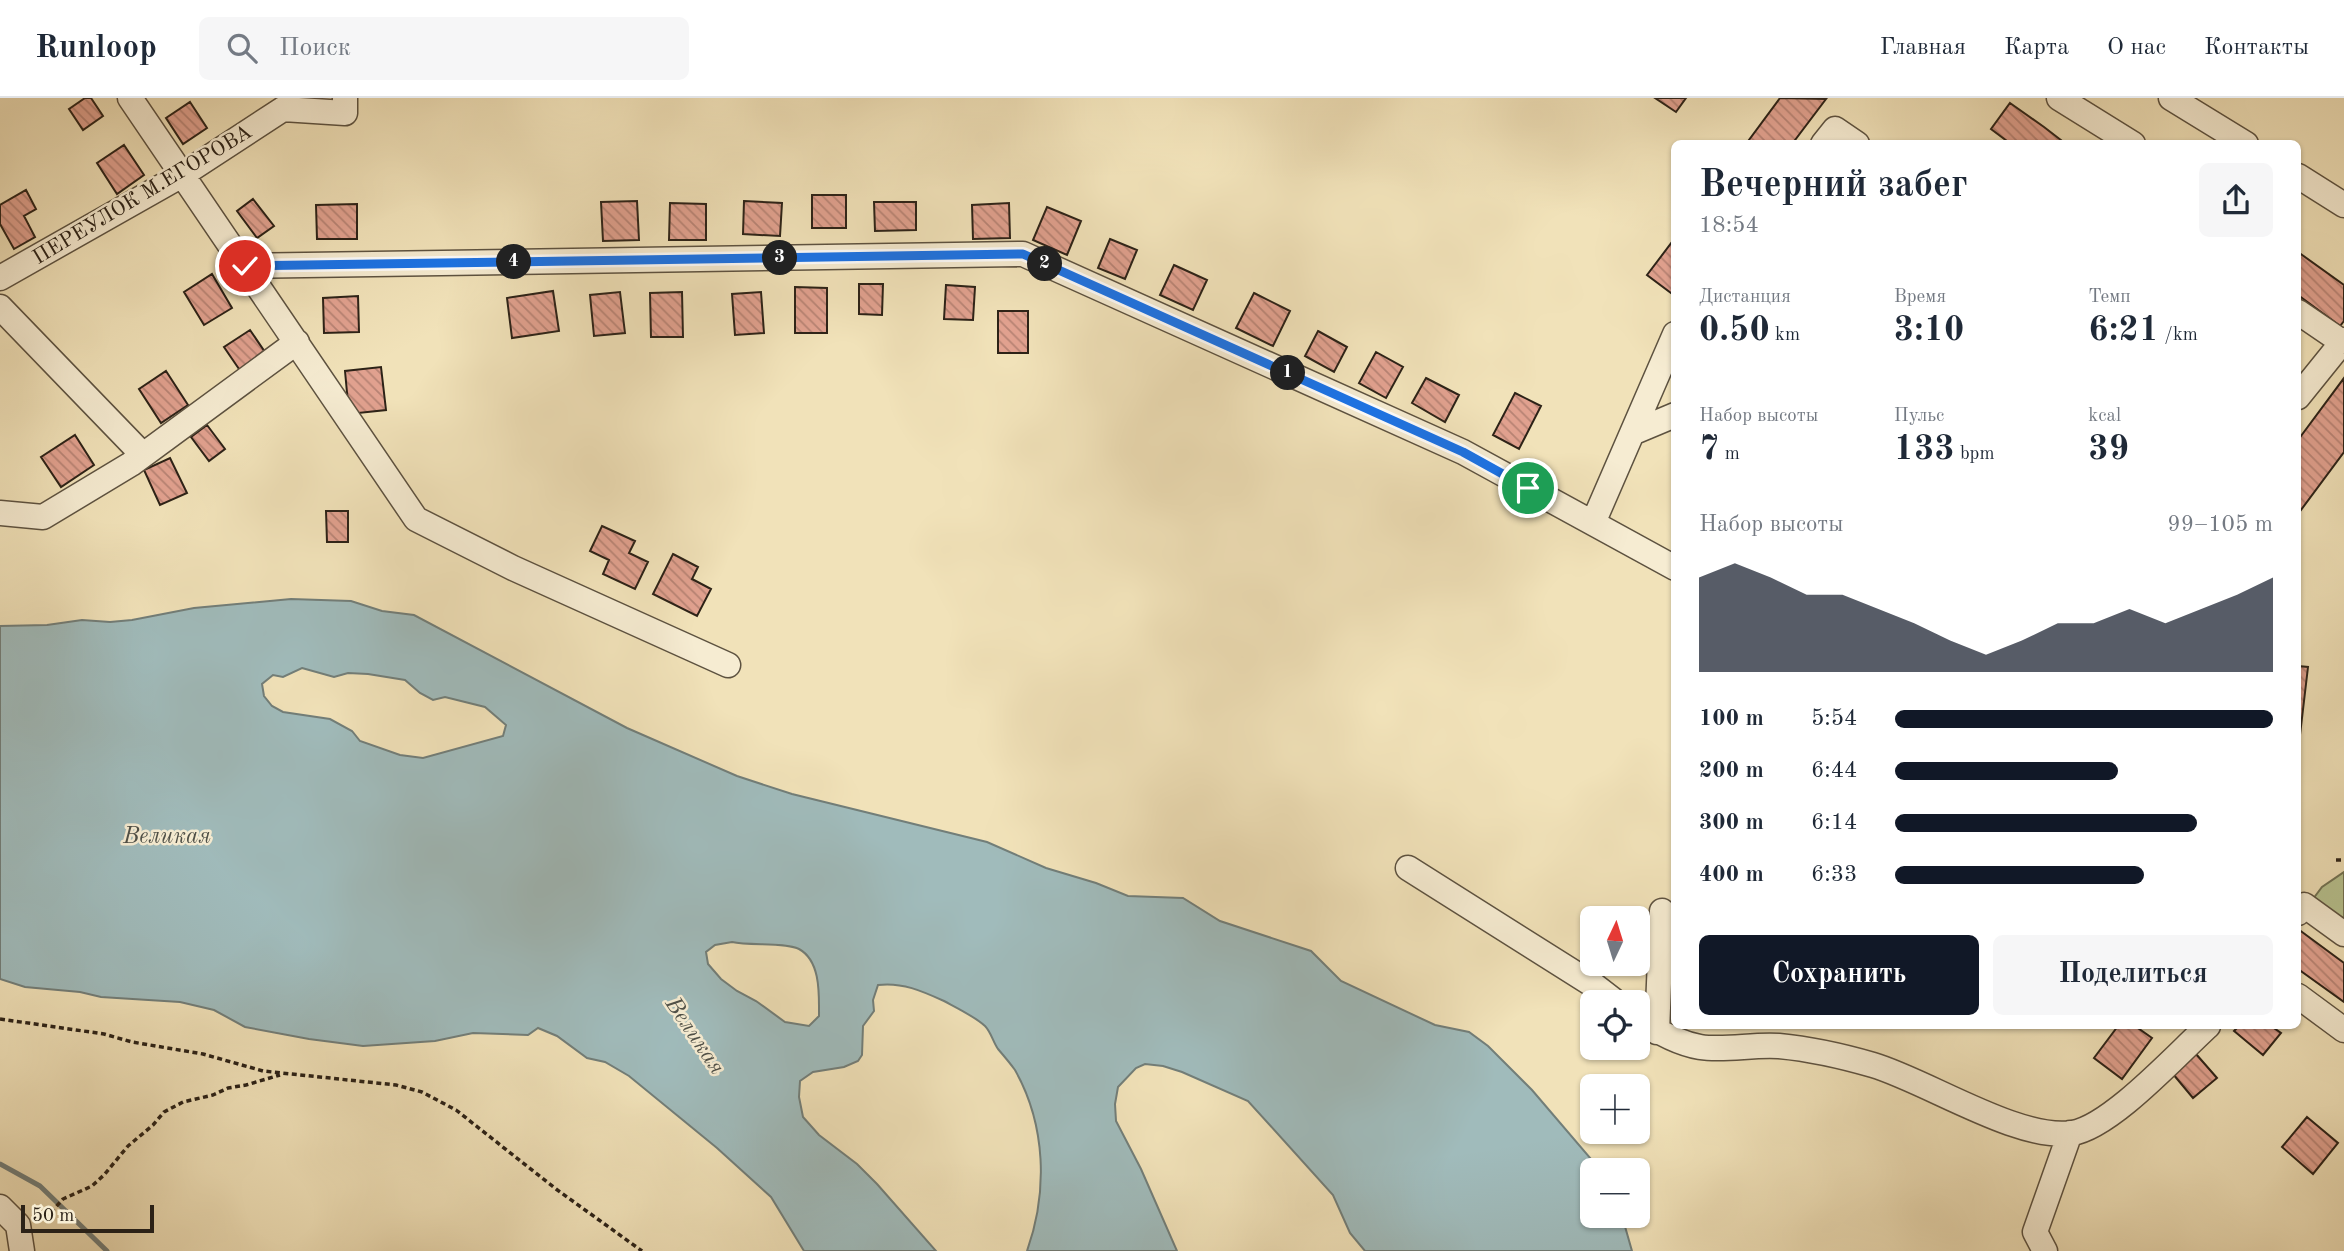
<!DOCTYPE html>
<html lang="ru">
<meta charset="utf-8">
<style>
:root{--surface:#fff;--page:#f6f6f7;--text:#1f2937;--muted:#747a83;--line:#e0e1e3;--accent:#111827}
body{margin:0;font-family:"Old Standard TT",serif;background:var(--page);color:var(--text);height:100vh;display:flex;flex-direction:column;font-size:26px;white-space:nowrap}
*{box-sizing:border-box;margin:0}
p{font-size:23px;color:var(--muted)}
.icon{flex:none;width:38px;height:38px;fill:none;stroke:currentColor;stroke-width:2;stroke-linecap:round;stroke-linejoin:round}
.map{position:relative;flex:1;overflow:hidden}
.drawer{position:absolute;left:1671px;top:42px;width:630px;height:889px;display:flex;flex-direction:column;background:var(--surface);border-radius:10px;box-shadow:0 2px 5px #0004}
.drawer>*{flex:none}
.needle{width:46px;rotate:4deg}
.buttons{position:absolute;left:1580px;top:808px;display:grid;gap:14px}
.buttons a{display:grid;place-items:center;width:70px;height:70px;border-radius:10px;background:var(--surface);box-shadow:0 2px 5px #0004;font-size:35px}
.scale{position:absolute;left:21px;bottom:18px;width:133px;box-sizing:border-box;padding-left:7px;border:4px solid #2c2217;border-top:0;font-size:19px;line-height:24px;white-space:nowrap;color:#2c2217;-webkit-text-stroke:5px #f6ecd2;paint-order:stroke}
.pin{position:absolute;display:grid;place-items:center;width:60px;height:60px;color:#fff;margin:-30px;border:4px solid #fff;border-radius:50%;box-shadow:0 2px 7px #0007}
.km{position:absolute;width:35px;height:35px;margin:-18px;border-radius:50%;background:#222;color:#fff;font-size:19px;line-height:35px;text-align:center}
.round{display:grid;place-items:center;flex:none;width:74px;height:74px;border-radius:10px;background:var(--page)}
.headline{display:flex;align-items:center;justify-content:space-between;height:119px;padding:0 28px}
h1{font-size:38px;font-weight:700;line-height:52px}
.stats{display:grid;grid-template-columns:repeat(3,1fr);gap:10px;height:119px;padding:7px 28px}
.stats div{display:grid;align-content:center}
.stats b{font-size:35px;font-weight:700}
.stats small{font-size:19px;font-weight:400}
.stats p{font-size:19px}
.chart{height:196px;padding:14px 28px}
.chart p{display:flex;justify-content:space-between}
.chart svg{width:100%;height:126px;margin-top:7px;fill:var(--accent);opacity:.7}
.primary-button{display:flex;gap:14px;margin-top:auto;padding:14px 28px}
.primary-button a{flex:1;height:80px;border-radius:10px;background:var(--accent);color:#fff;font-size:28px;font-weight:700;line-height:80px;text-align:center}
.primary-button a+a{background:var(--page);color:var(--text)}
ul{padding:0 28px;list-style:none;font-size:23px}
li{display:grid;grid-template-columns:112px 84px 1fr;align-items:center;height:52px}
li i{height:18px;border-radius:9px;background:var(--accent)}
header{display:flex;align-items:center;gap:42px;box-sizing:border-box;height:98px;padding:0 35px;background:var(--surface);border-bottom:2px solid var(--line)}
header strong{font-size:33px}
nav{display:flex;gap:38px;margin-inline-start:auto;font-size:24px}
.search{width:490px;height:63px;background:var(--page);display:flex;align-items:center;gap:18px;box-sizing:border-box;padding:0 24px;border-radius:10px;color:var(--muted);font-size:26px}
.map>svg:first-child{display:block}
.green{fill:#b8c491;stroke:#727354;stroke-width:2}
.water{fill:#a0bbbb;stroke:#727e79;stroke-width:2;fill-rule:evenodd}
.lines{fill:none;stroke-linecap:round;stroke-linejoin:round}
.stream{stroke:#727e79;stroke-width:5}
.building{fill:url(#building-back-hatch);stroke:#2c2217;stroke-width:2}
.minor-casing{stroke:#5d5240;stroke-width:27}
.path{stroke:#2c2217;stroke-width:3.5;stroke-dasharray:5 3.5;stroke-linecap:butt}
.minor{stroke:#f6ecd2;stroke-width:24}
.route-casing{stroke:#fff;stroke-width:14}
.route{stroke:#1a73e8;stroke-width:9}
.labels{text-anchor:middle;stroke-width:5;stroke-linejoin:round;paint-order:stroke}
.street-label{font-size:21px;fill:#2c2217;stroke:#f6ecd2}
.water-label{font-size:23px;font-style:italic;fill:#4f5048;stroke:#f6ecd2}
</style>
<header>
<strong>Runloop</strong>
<div class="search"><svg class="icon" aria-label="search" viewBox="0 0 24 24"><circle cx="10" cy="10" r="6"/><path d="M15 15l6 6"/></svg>Поиск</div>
<nav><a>Главная</a><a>Карта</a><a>О нас</a><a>Контакты</a></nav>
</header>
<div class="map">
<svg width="2344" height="1153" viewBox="0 0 2344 1153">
<defs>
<pattern id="building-back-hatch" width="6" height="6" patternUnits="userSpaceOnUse" patternTransform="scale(1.75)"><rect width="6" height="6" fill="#e1a18f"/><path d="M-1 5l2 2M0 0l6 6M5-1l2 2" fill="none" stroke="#b78374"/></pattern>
</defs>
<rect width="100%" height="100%" fill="#f1e2b9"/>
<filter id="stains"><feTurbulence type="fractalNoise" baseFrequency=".00286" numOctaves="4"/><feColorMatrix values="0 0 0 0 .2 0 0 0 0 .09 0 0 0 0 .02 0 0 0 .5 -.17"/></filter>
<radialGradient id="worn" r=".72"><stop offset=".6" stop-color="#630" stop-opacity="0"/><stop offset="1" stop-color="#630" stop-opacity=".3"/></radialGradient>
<!-- green -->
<path class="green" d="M2344 774V824L2313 801 2322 789Z"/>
<!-- water -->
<path class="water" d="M291 501 351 503 382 513 414 517 627 630 737 678 792 696 987 744 1046 770 1096 785 1128 798 1183 800 1220 823 1311 853 1341 883 1435 927 1469 934 1488 948 1532 992 1597 1068 1600 1073H1592V1118H1622L1632 1153H1365L1350 1135 1333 1097 1248 1003 1182 974 1163 968 1145 966 1136 970 1118 989 1115 1006 1116 1023 1141 1071 1177 1153H1027C1048 1094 1046 1027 1015 972 1010 965 1004 958 998 951 993 944 991 934 985 928 974 918 957 910 944 903 922 893 902 884 878 887L873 902 874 913 863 928 862 957 858 963 844 969 813 974 800 983 799 999 803 1019 819 1037 857 1066 877 1086 936 1153H804L771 1099 717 1050 629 978 605 964 587 960 557 938 538 930 528 937 473 935 435 943 363 948 309 941 245 929 214 912 180 904 101 899 80 894 25 889 0 881V528L47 527 82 522 110 524 132 522 194 510ZM302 570 334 579 348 575 368 576 405 582 420 595 433 602 445 599 485 609 506 627 503 638 423 660 400 657 360 643 352 633 330 621 283 614 272 608 264 598 262 586 273 577 283 579ZM732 844C750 848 785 844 799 851 821 863 819 897 819 918L809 928 785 924 756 903 737 893 721 881 708 866 706 854 715 847Z"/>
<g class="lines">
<!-- stream -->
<path class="stream" d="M0 1066 40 1088 107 1153"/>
</g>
<!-- building -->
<path class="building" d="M85 0H91L103 18 83 32 69 11Z
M1655 0H1686L1676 14Z
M1780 0 1826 1 1792 46H1746Z
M190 4 207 30 183 46 166 20Z
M2010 5 2044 29 2066 46H2011L1991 31Z
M124 47 144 77 117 96 97 65Z
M26 92 36 111 24 118 35 139 14 151 0 126V107Z
M812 97H846V130H812Z
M253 101 274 128 257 140 237 113Z
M637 103 639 142 603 143 601 104Z
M744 103 782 105 780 138 743 136Z
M874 104H916V132L875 133Z
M670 105 706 106V142H669Z
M1009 105 1010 140 973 141 972 107Z
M357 106V141H317L316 107Z
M1047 109 1081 123 1067 157 1033 142Z
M1675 140V198L1647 177Z
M1110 141 1137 152 1125 181 1098 170Z
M2298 154 2344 187V223L2340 228 2298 197Z
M1174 167 1207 182 1193 212 1160 197Z
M212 176 232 210 204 227 184 194Z
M859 186H883L882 217 859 216Z
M946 187 975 189 973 222 944 221Z
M795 189 827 190V235H795Z
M553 193 559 233 512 240 507 200Z
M620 194 625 235 594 238 590 197Z
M682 194 683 239H651L650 195Z
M761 194 764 235 735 237 732 196Z
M1254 195 1290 213 1273 248 1236 230Z
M358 198 359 234 324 235 323 200Z
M998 213H1028V255H998Z
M250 232 267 257 241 274 224 249Z
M1318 233 1347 249 1334 274 1305 258Z
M1376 254 1403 269 1386 300 1359 285Z
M381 269 386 312 349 316 345 273Z
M166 273 188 307 161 325 139 291Z
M1426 280 1459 297 1445 324 1412 305Z
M2344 280V354L2298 416V342Z
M1515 295 1541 308 1519 351 1493 337Z
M207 327 225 351 209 363 191 339Z
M75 337 94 367 61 389 41 359Z
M170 360 187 395 160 407 144 372Z
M326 413H348V444H327Z
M602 428 635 443 629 455 648 464 635 491 603 476 609 462 590 453Z
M673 456 698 469 692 481 711 491 697 518 653 496Z
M2298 568 2308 569 2298 654Z
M2298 831 2344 865V904L2298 871Z
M2118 928H2135L2152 940 2122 981 2094 960Z
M2239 928H2271L2281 935 2263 957 2234 933Z
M2196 956 2217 980 2193 1000 2173 976Z
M2307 1019 2338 1045 2313 1076 2282 1049Z"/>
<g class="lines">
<!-- minor casing -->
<g class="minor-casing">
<path id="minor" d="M130 0 416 421 513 470 728 567
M2059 0 2133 46
M2171 0 2246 46
M283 11 345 15V0
M1823 46 1835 31 1857 46
M2298 78 2344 107
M245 168 1023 156 1463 354 1675 470
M0 180 182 77 283 11
M0 209 143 357
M2298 214 2342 244
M2298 299 2344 242
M1632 335 1675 317
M0 415 43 419 131 366 297 244
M1593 425 1675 236
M1408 770 1595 888 1617 905
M2298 815 2304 807 2344 836
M2298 898 2344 932
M1638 920C1656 933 1678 945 1700 949 1725 953 1753 946 1779 948 1811 951 1842 958 1873 967 1927 983 2018 1043 2072 1035 2111 1029 2177 956 2208 928
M1657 934 1662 813
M0 1109 18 1127 22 1153
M2045 1153 2035 1134 2070 1035"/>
</g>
<!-- path -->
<path class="path" d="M2336 762H2344
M0 921 104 936 132 944 203 956 263 973 396 987 422 994 456 1012 556 1091 642 1153
M37 1123 45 1121 63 1101 92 1088 104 1077 128 1048 153 1027 164 1014 183 1004 213 997 228 990 246 987 280 977"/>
<!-- minor -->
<use href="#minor" class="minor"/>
</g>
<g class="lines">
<!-- route casing -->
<g class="route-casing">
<path id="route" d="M245 168 1023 156 1463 354 1528 390"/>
</g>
<!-- route -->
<use href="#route" class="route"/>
</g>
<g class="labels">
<!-- street labels -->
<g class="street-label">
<text transform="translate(142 96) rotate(-31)" y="7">ПЕРЕУЛОК М.ЕГОРОВА</text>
</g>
<!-- water labels -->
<g class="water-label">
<text x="167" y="745">Великая</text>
<text transform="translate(696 937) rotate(56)" y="8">Великая</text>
</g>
</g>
<rect width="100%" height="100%" filter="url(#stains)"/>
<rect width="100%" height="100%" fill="url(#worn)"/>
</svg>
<div class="buttons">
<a><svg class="needle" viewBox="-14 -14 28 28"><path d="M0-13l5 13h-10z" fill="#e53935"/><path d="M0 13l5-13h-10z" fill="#747a83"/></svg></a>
<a><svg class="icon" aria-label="locate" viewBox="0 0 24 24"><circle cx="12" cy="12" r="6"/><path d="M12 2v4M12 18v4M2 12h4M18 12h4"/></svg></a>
<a>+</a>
<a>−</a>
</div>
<div class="scale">50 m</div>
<div class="pin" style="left:1528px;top:390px;background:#1e9e55"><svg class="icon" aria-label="arrive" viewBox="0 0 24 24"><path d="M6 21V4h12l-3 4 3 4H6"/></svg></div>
<div class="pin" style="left:245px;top:168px;background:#d93025"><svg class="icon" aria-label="check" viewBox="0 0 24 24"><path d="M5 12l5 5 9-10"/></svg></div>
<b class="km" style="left:1288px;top:275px">1</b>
<b class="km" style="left:1045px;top:166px">2</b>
<b class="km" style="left:780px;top:160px">3</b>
<b class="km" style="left:514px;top:164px">4</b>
<section class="drawer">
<div class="headline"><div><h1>Вечерний забег</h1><p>18:54</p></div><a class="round"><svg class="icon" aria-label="share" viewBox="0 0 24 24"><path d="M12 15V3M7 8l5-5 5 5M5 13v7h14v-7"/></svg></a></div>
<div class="stats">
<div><p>Дистанция</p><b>0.50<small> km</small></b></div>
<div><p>Время</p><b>3:10</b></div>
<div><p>Темп</p><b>6:21<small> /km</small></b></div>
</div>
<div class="stats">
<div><p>Набор высоты</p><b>7<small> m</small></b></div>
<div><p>Пульс</p><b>133<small> bpm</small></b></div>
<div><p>kcal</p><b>39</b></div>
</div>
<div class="chart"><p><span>Набор высоты</span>99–105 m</p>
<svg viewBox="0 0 160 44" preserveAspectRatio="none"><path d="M0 44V11L10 6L20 11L30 17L40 17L50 22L60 27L70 33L80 38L90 33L100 27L110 27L120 22L130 27L140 22L150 17L160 11V44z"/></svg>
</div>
<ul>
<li><b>100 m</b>5:54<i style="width:100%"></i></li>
<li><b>200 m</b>6:44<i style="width:59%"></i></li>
<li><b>300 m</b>6:14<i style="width:80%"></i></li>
<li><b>400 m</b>6:33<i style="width:66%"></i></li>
</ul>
<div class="primary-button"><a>Сохранить</a><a>Поделиться</a></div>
</section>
</div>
